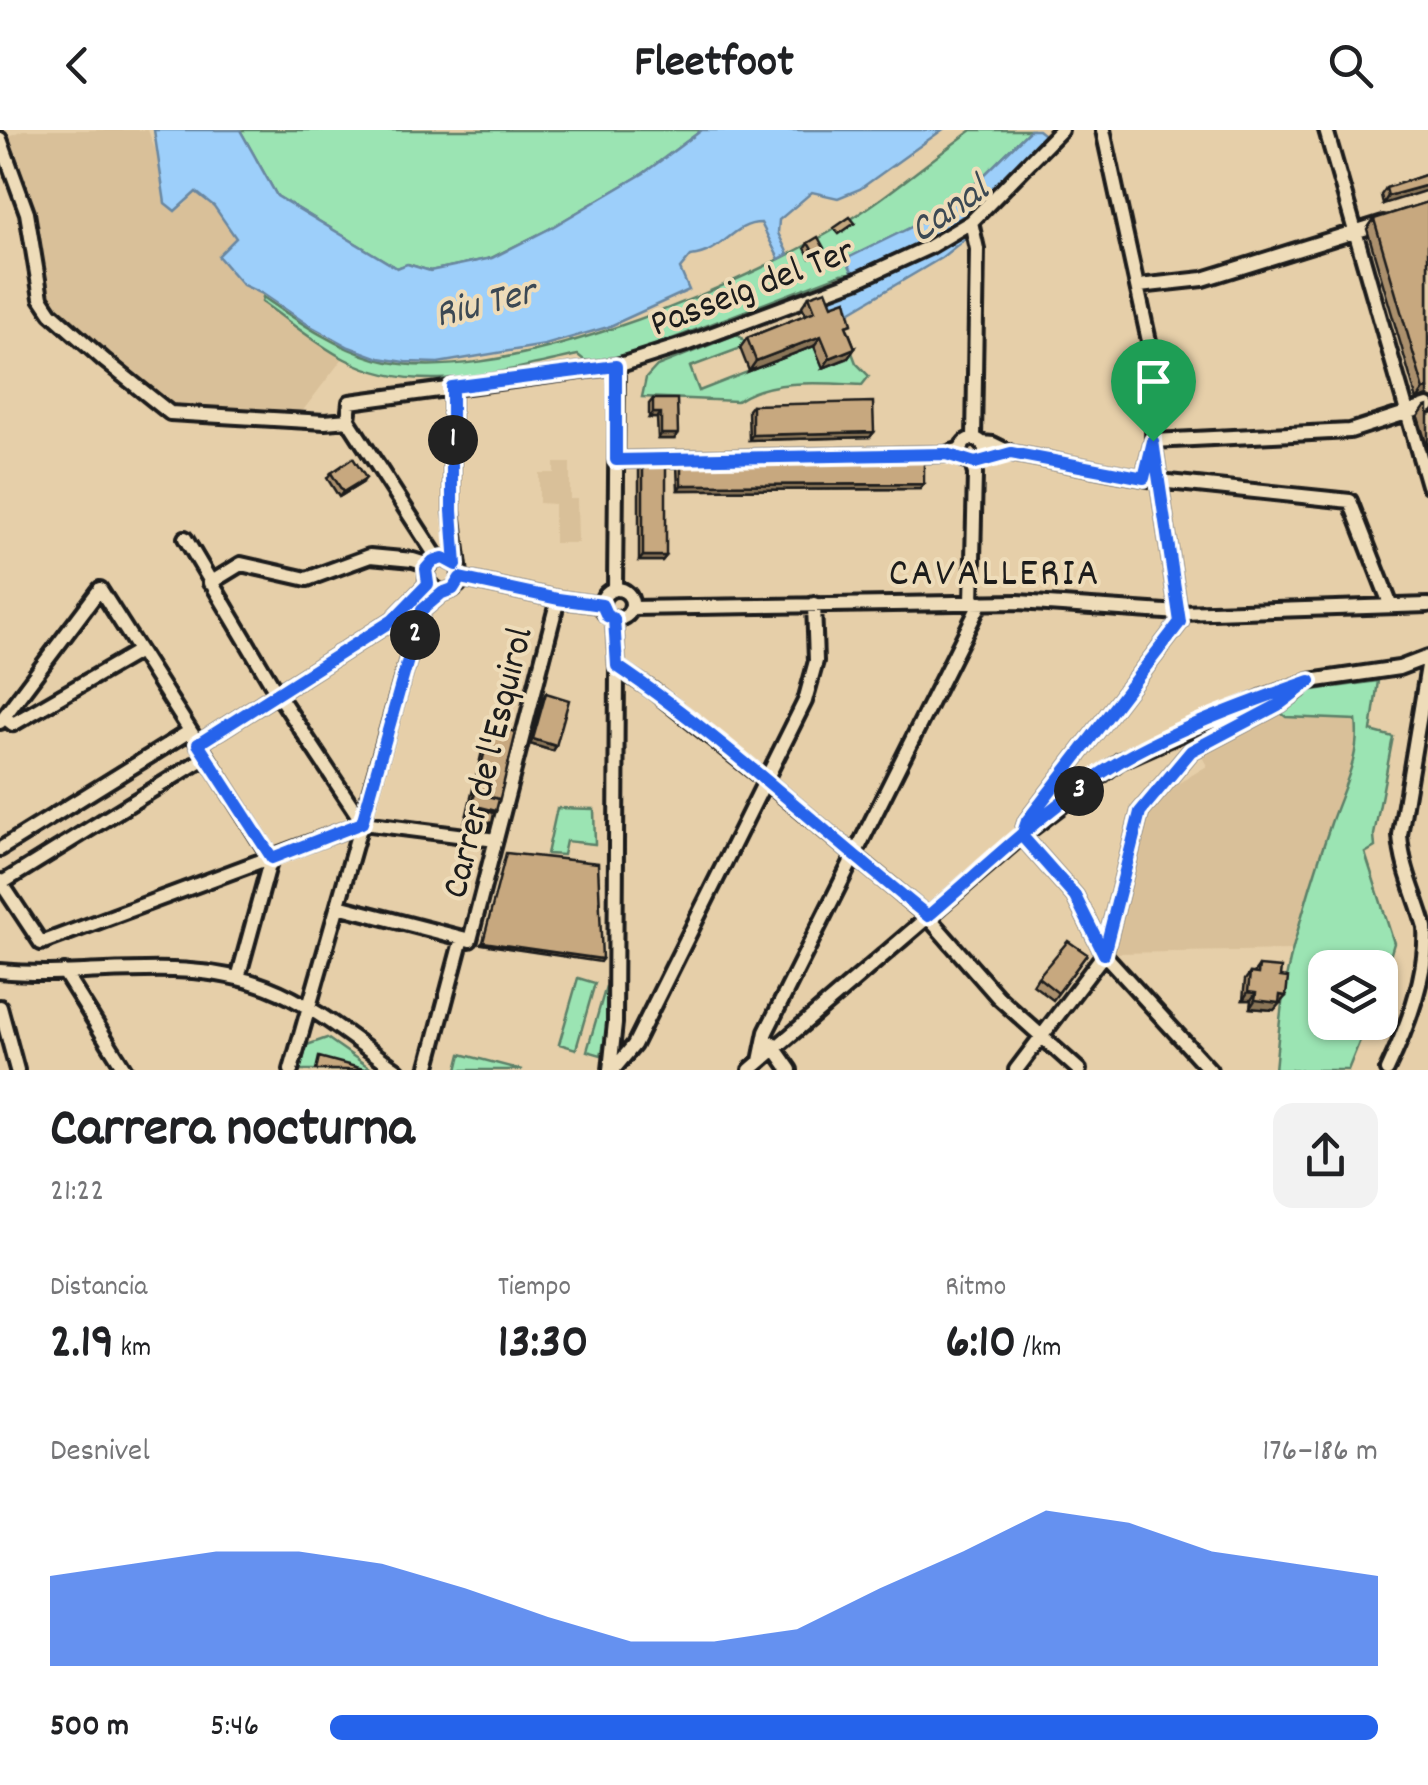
<!DOCTYPE html>
<html lang="es">
<meta charset="utf-8">
<style>
:root{--surface:#fff;--page:#f2f2f2;--text:#202124;--muted:#757577;--accent:#2563eb}
body{margin:0;font-family:Dekko,sans-serif;background:var(--page);color:var(--text);height:100vh;display:flex;flex-direction:column;font-size:38px;white-space:nowrap}
*{box-sizing:border-box;margin:0}
p{font-size:32px;color:var(--muted)}
.icon{flex:none;width:55px;height:55px;fill:none;stroke:currentColor;stroke-width:2;stroke-linecap:round;stroke-linejoin:round}
.map{position:relative;height:940px;overflow:hidden}
.sheet{display:flex;flex-direction:column;background:var(--surface);flex:1}
.sheet>*{flex:none}
.fabs{position:absolute;left:1308px;top:820px;display:grid;gap:20px}
.fabs a{display:grid;place-items:center;width:90px;height:90px;border-radius:20px;background:var(--surface);box-shadow:0 2px 8px #0004;font-size:50px}
.pin{position:absolute;display:grid;place-items:center;width:85px;height:85px;color:#fff;margin:-102px -42px;border-radius:50% 50% 50% 0;rotate:-45deg;box-shadow:0 0 10px #0007}
.pin .icon{rotate:45deg}
.km{position:absolute;width:50px;height:50px;margin:-25px;border-radius:50%;background:#222;color:#fff;font-size:28px;line-height:50px;text-align:center}
.round{display:grid;place-items:center;flex:none;width:105px;height:105px;border-radius:20px;background:var(--page)}
.headline{display:flex;align-items:center;justify-content:space-between;height:170px;padding:0 50px}
h1{font-size:55px;font-weight:800;line-height:75px}
.figures{display:grid;grid-template-columns:repeat(3,1fr);gap:15px;height:170px;padding:10px 50px}
.figures div{display:grid;align-content:center}
.figures b{font-size:50px;font-weight:800}
.figures small{font-size:28px;font-weight:400}
.figures p{font-size:28px}
.chart{height:280px;padding:20px 50px}
.chart p{display:flex;justify-content:space-between}
.chart svg{width:100%;height:180px;margin-top:10px;fill:var(--accent);opacity:.7}
ul{padding:0 50px;list-style:none;font-size:32px}
li{display:grid;grid-template-columns:160px 120px 1fr;align-items:center;height:75px}
li i{height:25px;border-radius:12px;background:var(--accent)}
header{display:flex;justify-content:space-between;align-items:center;height:130px;padding:0 50px;background:var(--surface);font-size:45px;font-weight:800}
.map>svg:first-child{display:block}
.built{fill:#d9c099}
.green{fill:#9be4b3;stroke:#5c8068;stroke-width:2.5}
.water{fill:#9dcffa;stroke:#6987a1;stroke-width:2.5}
.lines{fill:none;stroke-linecap:round;stroke-linejoin:round}
.minor-casing{stroke:#1c1c1c;stroke-width:20}
.minor{stroke:#eedcb9;stroke-width:12}
.wall{fill:#ab906d;stroke:#1c1c1c;stroke-width:2.5}
.shaded-wall{fill:#8b7659;stroke:#1c1c1c;stroke-width:2.5}
.building{fill:#c7a87f;stroke:#1c1c1c;stroke-width:2.5}
.route-casing{stroke:#fff;stroke-width:20}
.route{stroke:#2563eb;stroke-width:12}
.labels{text-anchor:middle;stroke-width:8;stroke-linejoin:round;paint-order:stroke}
.street-label{font-size:38px;fill:#1c1c1c;stroke:#eedcb9}
.water-label{font-size:40px;font-style:italic;fill:#3c4954;stroke:#eedcb9}
.neighbourhood-label{font-size:40px;letter-spacing:2.5px;fill:#1c1c1c;stroke:#eedcb9}
</style>
<header><svg class="icon" aria-label="back" viewBox="0 0 24 24"><path d="M15 5l-7 7 7 7"/></svg>Fleetfoot<svg class="icon" aria-label="search" viewBox="0 0 24 24"><circle cx="10" cy="10" r="6"/><path d="M15 15l6 6"/></svg></header>
<div class="map">
<svg width="1428" height="940" viewBox="0 0 1428 940">
<rect width="100%" height="100%" fill="#e6cfa9"/>
<filter id="ink" filterUnits="userSpaceOnUse"><feTurbulence type="fractalNoise" baseFrequency=".01" numOctaves="2"/><feDisplacementMap in="SourceGraphic" scale="20" xChannelSelector="R" yChannelSelector="G"/><feConvolveMatrix kernelMatrix="1 2 1 2 8 2 1 2 1" color-interpolation-filters="sRGB"/></filter>
<g filter="url(#ink)">
<!-- built -->
<path class="built" d="M23 0H148L159 30 165 73 184 76 196 62 214 76 236 108 218 126 243 155 263 164 262 172 343 228 298 287 171 277 55 179 45 164 42 151 38 95 7 7Z
M554 333H570V369H577L578 413H554V374L539 373V343H554Z
M1277 580 1286 587 1356 590 1358 603 1356 625 1322 721 1293 820 1113 823 1149 685 1164 662 1207 636 1200 623Z"/>
<!-- green -->
<path class="green" d="M240 0H702L644 43 549 99 491 128 430 141 408 134 397 138 277 66Z
M972 0H1030L967 62 936 85 847 129 853 143 841 144 633 224 591 231 584 230 578 225C503 241 417 268 345 229 316 214 289 191 262 172L263 167C298 191 334 217 376 229 491 262 728 161 830 102 879 74 925 34 972 0Z
M737 204 749 215 690 237 699 261 814 216 823 237 847 229 845 204 856 233 869 246 862 255C823 253 770 248 737 271L642 267 646 248 657 236Z
M1378 551 1371 601 1393 607 1374 705 1375 717 1365 723 1394 813 1380 860V838H1325V892L1367 893 1348 940H1275C1279 899 1282 858 1293 818 1304 776 1317 734 1331 693 1342 660 1361 627 1356 590L1286 587 1277 580 1313 560Z
M557 678 594 679 595 714 566 711 563 725 547 724Z
M578 848 595 853 576 919 559 914Z
M606 856 607 900 601 925 587 921Z
M327 908 373 940H300L307 915Z
M461 924 522 940H457Z"/>
<!-- water -->
<path class="water" d="M154 0H240L277 66 397 138 407 134 430 141 492 128 549 99 644 43 702 0H942L860 59 838 68 812 62 779 90 778 103 788 124 779 129 761 93C732 93 725 122 691 126L680 139 689 160 608 197 545 215 438 233 405 232 379 228 349 217 307 194 263 164 243 155 218 126 236 108 214 76 196 62 175 81 165 73Z
M1030 0H1038L1047 7 980 73 943 101 853 143 846 129 936 85 967 62Z
M967 101 970 105 941 128 841 187 826 171 937 121Z"/>
<g class="lines">
<!-- minor casing -->
<g class="minor-casing">
<path id="minor" d="M1103 0 1154 234 1153 311 1180 492 1027 691 1022 706 1075 766 1104 824 1210 940
M1326 0 1428 355
M0 9 27 83 41 168 51 183 104 230 170 283 325 292 348 290 350 272 617 236 686 214 857 150 929 117 971 92 1061 0
M971 92 977 119 974 309
M1139 156 1203 149 1383 93
M452 257V381L460 444 459 454 453 459 442 463 427 453V439L433 431 443 428 457 435
M348 290 438 429
M961 321a12 12 0 1 1 24 0a12 12 0 1 1-24 0Z
M982 313 993 314 1011 323 1159 351 1350 371 1391 476
M616 330 946 324 961 319
M1144 348 1153 311 1350 301 1428 276
M185 408 277 563 363 693
M460 448 558 469 601 475
M210 453 241 434 307 449 370 426 413 430 429 435
M602 474a15 15 0 1 1 30 0a15 15 0 1 1-30 0Z
M615 459 617 236
M972 472 975 344 972 333
M631 478 1018 472 1180 483 1428 475
M617 537 652 560 767 652 927 786 998 867 1079 940
M4 587 13 594 139 521
M0 592 100 459 271 728 238 848
M198 614 393 490 428 454
M0 719 190 601
M0 751 41 813 363 693 496 710
M2 753 206 627
M338 776 470 810 558 469
M0 841C89 850 181 824 267 857 314 875 357 912 397 940
M64 842 125 940
M0 877 17 940
M771 913 790 940
M760 931 766 902 981 472
M291 940 422 480 442 463
M427 940 462 808
M610 940 615 893 617 537 614 489
M613 940 634 915 805 571 816 531 814 474
M750 940 1022 706 1120 631 1264 567 1310 551 1399 538 1428 527
M1016 940 1104 824 1140 682 1191 621 1280 574 1300 559
M1387 940C1407 898 1428 845 1425 797 1416 765 1402 739 1400 705L1428 536"/>
</g>
<!-- minor -->
<use href="#minor" class="minor"/>
</g>
<!-- wall -->
<path class="wall" d="M1428 44 1383 74 1381 65 1386 58Z
M1428 72V266L1417 270 1367 99 1374 89Z
M808 113 820 123 810 128 805 118Z
M809 166 832 175 848 200 855 218 848 228 823 238 814 216 749 241 740 218 747 208 806 185 802 176Z
M653 269 674 309H658L657 288H649V274Z
M752 275 874 302 870 307 749 310 748 280Z
M1428 276V319L1418 287 1425 277Z
M681 330 924 354 920 359 678 360 677 335Z
M643 335 666 426 662 431H639V340Z
M331 343 362 353 339 367 327 348Z
M546 563 556 616 553 621 530 614 543 568Z
M491 596 496 681 488 698 465 692 487 601Z
M1087 824 1053 870 1033 855 1038 847Z
M1259 836 1280 847 1281 873H1279L1274 880 1250 878 1251 870H1243L1245 850 1250 843H1254Z"/>
<!-- shaded-wall -->
<path class="shaded-wall" d="M1428 55V60L1383 74 1388 66Z
M821 206 814 216 749 241 756 231Z
M855 218 848 228 823 238 830 228Z
M1428 259V266L1417 270 1424 260Z
M653 283H661L657 288H649Z
M874 302 870 307 749 310 752 305Z
M661 304H678L674 309H658Z
M366 348 362 353 339 367 343 362Z
M924 354 920 359 678 360 681 355Z
M643 426H666L662 431H639Z
M533 609 556 616 553 621 530 614Z
M472 675 496 681 491 688 471 677Z
M468 687 492 693 488 698 465 692Z
M483 812 602 829 600 832 481 814Z
M1248 862 1256 863 1251 870H1243Z
M1280 865 1286 866 1274 880 1250 878 1255 870Z"/>
<!-- building -->
<path class="building" d="M1428 44V55L1388 66 1386 58Z
M1428 72V259L1424 260 1374 89Z
M850 87 855 93 839 104 834 98Z
M818 107 824 118 814 123 808 113Z
M826 160 832 175 846 170 852 194 846 196 855 218 830 228 821 206 756 231 747 208 815 181 809 166Z
M653 269H677L678 304H661V283H653Z
M873 272 874 302 752 305V275Z
M353 328 366 348 343 362 331 343Z
M681 330H924V354L681 355Z
M643 335H666V426H643Z
M546 563 569 570 556 616 533 609Z
M491 596 516 602 499 672V669L475 663 474 665Z
M475 663 499 669 496 681 472 675Z
M471 677 494 683 492 693 468 687Z
M506 723 598 733 602 829 483 812Z
M1068 811 1087 824 1058 863 1038 847Z
M1259 836 1281 838 1280 847 1288 848 1286 866 1280 865 1279 873 1255 870 1256 863 1248 862 1250 843 1258 844Z
M319 927 367 940H316Z"/>
</g>
<g class="lines" filter="url(#ink)">
<!-- route casing -->
<g class="route-casing">
<path id="route" d="M1153 311 1144 348 1011 323 975 333 946 324 616 330V236L452 257V381L456 435 443 428 433 431 426 439 428 454 393 490 198 614 272 728 362 693 422 480 442 463 453 459 460 448 558 469 602 475 607 486 614 489 617 536C727 610 824 703 928 786 988 735 1051 673 1119 632 1172 600 1252 571 1310 551L1280 574 1191 621 1140 682 1104 824 1075 766 1022 706 1027 691 1180 492 1153 311"/>
</g>
<!-- route -->
<use href="#route" class="route"/>
</g>
<g class="labels">
<!-- street labels -->
<g class="street-label">
<text transform="translate(751 155) rotate(-21)" y="13">Passeig del Ter</text>
<text transform="translate(485 632) rotate(-76)" y="13">Carrer de l'Esquirol</text>
</g>
<!-- water labels -->
<g class="water-label">
<text transform="translate(947 77) rotate(-35)" y="14">Canal</text>
<text transform="translate(484 170) rotate(-14)" y="14">Riu Ter</text>
</g>
<!-- neighbourhood labels -->
<g class="neighbourhood-label">
<text x="995" y="454">CAVALLERIA</text>
</g>
</g>
</svg>
<div class="fabs">
<a><svg class="icon" aria-label="layers" viewBox="0 0 24 24"><path d="M12 4l9 5-9 5-9-5zM3 14l9 5 9-5"/></svg></a>
</div>
<div class="pin" style="left:1153px;top:311px;background:#1e9e55"><svg class="icon" aria-label="arrive" viewBox="0 0 24 24"><path d="M6 21V4h12l-3 4 3 4H6"/></svg></div>
<b class="km" style="left:453px;top:310px">1</b>
<b class="km" style="left:415px;top:505px">2</b>
<b class="km" style="left:1079px;top:661px">3</b>
</div>
<section class="sheet">
<div class="headline"><div><h1>Carrera nocturna</h1><p>21:22</p></div><a class="round"><svg class="icon" aria-label="share" viewBox="0 0 24 24"><path d="M12 15V3M7 8l5-5 5 5M5 13v7h14v-7"/></svg></a></div>
<div class="figures">
<div><p>Distancia</p><b>2.19<small> km</small></b></div>
<div><p>Tiempo</p><b>13:30</b></div>
<div><p>Ritmo</p><b>6:10<small> /km</small></b></div>
</div>
<div class="chart"><p><span>Desnivel</span>176–186 m</p>
<svg viewBox="0 0 160 44" preserveAspectRatio="none"><path d="M0 44V22L10 19L20 16L30 16L40 19L50 25L60 32L70 38L80 38L90 35L100 25L110 16L120 6L130 9L140 16L150 19L160 22V44z"/></svg>
</div>
<ul>
<li><b>500 m</b>5:46<i style="width:100%"></i></li>
</ul>
</section>
